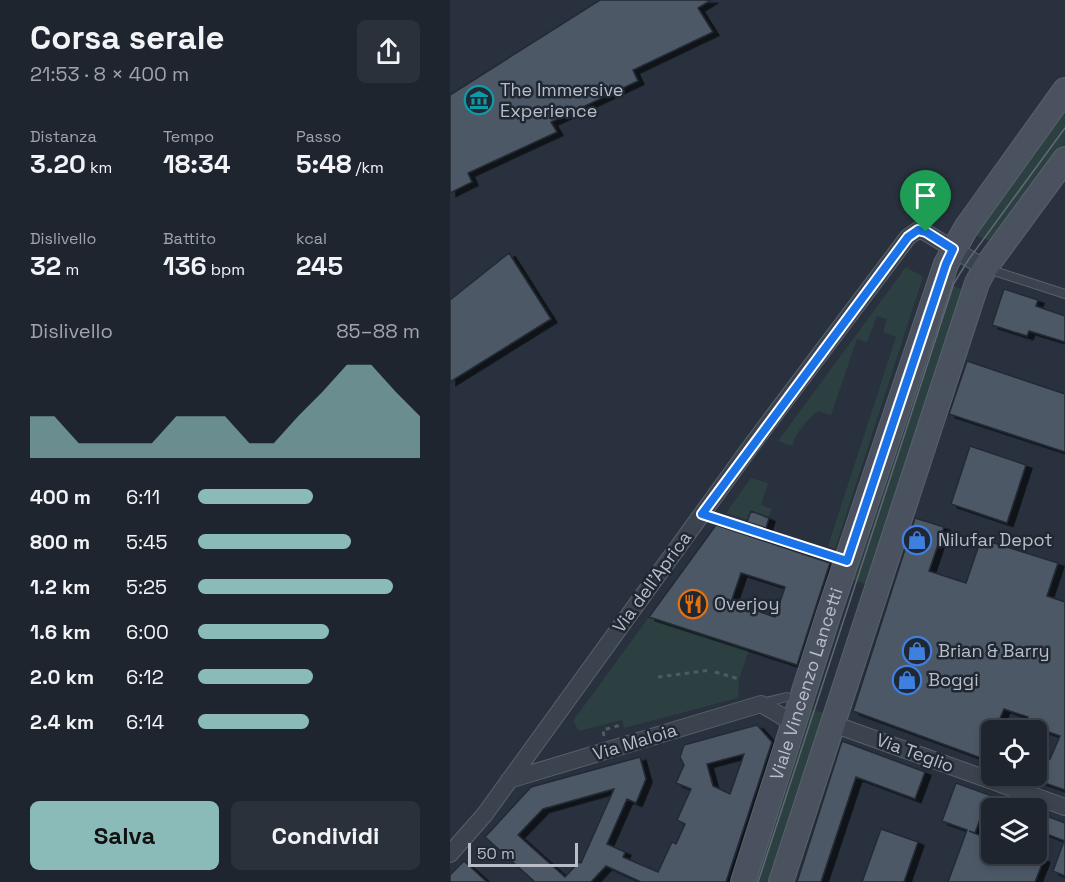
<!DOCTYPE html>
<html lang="it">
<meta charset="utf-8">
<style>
:root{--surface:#1e252e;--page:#2b313a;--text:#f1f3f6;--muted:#a1a5aa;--line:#3c424a;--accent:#8bbbb9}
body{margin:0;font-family:"Space Grotesk",sans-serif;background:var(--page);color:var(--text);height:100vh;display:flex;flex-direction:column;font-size:22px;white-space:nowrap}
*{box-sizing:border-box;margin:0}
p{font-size:20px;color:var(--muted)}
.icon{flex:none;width:33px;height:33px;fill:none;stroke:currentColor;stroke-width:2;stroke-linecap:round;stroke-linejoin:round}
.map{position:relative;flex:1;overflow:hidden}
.details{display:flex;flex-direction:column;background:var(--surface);width:450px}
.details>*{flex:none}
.tools{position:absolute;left:531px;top:720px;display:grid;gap:12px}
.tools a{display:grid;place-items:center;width:66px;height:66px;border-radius:9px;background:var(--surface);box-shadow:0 3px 9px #0003,0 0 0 2px var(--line);font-size:30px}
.scale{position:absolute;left:18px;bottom:15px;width:110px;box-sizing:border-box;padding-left:6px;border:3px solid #b8bec8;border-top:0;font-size:16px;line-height:21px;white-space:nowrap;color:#b8bec8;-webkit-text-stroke:4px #202833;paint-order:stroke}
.pin{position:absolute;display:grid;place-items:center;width:51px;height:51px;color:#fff;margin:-62px -26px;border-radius:50% 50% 50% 0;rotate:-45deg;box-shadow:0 0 6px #0007}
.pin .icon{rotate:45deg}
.round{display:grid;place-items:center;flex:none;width:63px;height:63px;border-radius:9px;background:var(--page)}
.summary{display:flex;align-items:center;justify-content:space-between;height:102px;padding:0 30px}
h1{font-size:33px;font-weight:700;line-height:45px}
.stats{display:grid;grid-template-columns:repeat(3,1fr);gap:9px;height:102px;padding:6px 30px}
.stats div{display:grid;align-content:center}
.stats b{font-size:26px;font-weight:700}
.stats small{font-size:16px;font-weight:400}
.stats p{font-size:16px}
.chart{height:168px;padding:12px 30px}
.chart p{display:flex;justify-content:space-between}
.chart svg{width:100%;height:108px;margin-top:6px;fill:var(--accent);opacity:.7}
.action{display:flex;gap:12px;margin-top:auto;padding:12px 30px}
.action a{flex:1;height:69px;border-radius:9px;background:var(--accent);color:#111;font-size:24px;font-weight:700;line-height:69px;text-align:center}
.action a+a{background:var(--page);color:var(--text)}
ul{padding:0 30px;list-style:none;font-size:20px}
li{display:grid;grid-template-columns:96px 72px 1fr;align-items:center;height:45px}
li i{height:15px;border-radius:8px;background:var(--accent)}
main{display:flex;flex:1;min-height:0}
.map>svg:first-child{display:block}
.green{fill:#2d4041}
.building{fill:#4e5866;stroke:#222a35;stroke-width:1.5;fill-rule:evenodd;filter:url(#shadow)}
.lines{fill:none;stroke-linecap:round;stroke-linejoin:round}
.lane-casing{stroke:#59616b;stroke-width:10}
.street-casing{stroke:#59616b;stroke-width:18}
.secondary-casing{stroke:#59616b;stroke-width:26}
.path{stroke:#4c5d60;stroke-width:3;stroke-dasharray:4.5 4.5;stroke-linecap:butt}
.lane{stroke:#3b434e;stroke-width:8}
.street{stroke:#3b434e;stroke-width:16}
.secondary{stroke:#4a5260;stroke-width:24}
.tram{stroke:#606976;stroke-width:1.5}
.route-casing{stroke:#fff;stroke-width:12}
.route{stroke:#1a73e8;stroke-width:8}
.labels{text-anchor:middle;stroke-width:5;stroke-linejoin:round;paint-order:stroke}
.poi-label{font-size:18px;fill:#b8bec8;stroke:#202833;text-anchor:start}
.street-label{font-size:18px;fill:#b8bec8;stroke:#202833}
</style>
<main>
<section class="details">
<div class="summary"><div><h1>Corsa serale</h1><p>21:53 · 8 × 400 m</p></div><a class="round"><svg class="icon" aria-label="share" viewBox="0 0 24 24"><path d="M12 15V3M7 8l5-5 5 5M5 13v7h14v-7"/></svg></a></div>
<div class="stats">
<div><p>Distanza</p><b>3.20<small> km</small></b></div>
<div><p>Tempo</p><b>18:34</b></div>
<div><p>Passo</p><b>5:48<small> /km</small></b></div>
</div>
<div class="stats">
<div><p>Dislivello</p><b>32<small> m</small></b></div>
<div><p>Battito</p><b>136<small> bpm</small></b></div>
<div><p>kcal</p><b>245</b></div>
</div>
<div class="chart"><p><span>Dislivello</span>85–88 m</p>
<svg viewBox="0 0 160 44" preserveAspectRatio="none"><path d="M0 44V27L10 27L20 38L30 38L40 38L50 38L60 27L70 27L80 27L90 38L100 38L110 27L120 17L130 6L140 6L150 17L160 27V44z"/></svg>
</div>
<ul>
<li><b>400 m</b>6:11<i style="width:52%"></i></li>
<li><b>800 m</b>5:45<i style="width:69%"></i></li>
<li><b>1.2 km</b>5:25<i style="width:88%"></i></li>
<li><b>1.6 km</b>6:00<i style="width:59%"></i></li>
<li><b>2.0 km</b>6:12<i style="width:52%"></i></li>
<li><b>2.4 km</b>6:14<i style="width:50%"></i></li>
</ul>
<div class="action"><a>Salva</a><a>Condividi</a></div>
</section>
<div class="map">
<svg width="615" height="882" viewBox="0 0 615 882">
<defs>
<filter id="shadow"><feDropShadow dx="6" dy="3.5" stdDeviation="0" flood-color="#0009"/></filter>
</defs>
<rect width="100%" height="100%" fill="#28313d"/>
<!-- green -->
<path class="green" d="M615 103V145L544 242 520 234Z
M456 267 473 277 385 549 378 546 446 337 433 332 437 319 427 316 417 342 407 339 381 415 368 411C356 422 347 430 342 446L328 441Z
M496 284 516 290 422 586 397 578Z
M301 478 318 483 311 505 322 509 319 517 301 511 298 520 276 513Z
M199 617 299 650 289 679 288 698 174 728 172 720 129 731 123 721Z
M354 707 380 715 322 882H299Z"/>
<!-- building -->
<path class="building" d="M150 0H261L248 8 263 32 183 70 188 81 101 122 107 132 18 173 22 182 0 193V95Z
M59 253 101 319 0 382V300Z
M554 289 588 300 586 306 615 316V342L579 331 577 336 542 325Z
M517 361 615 394V452L499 414Z
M520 446 576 465 557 523 501 504Z
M301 511 319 518 316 528 297 522Z
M465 518 494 527 479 571 516 583 531 539 608 563 597 596 615 602V790L586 780V754L600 759 610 736 576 724 578 717 554 709 545 730H542V762L403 711Z
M266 525 380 563 347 665 199 617ZM291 573 335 587 325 617 281 602Z
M307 725 322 742 276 882H191L156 866 141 882H85L35 837 81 787 190 757 196 779 186 803 177 799 157 844 175 852 173 857 208 872 222 842 226 844 235 824 227 820 241 789 226 783 234 765 230 757 234 745ZM294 754 280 794 263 786 257 764ZM164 789 131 863 129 862 115 877 68 835 93 809Z
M392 741 475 772 465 799 406 777 371 882H347Z
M506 783 572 807 542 808V814L533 811 525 833 519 831 542 840V854H579L594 859 585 882H498L517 830 492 821Z
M586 812 615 823V841L586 830Z
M431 829 468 842 454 882H412Z
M614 841H615V876L603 871Z
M14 861 37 882H0V875Z"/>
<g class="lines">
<!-- lane casing -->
<g class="lane-casing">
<path id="lane" d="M538 269 615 294
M252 514 393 560
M312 703 337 697"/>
</g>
<!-- street casing -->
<g class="street-casing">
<path id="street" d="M383 724 615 807
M59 780 311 704 335 718 341 728
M0 854 35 814 304 442 458 237 468 230 475 232 535 268"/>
</g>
<!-- secondary casing -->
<g class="secondary-casing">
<g id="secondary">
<path id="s1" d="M293 882 379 613 496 264 516 228 615 90"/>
<path d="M331 882 527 283 535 268 615 159"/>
</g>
</g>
<!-- path -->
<path class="path" d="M265 672 289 679
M208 677 261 670
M154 736 153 730 171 725"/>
<!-- lane -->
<use href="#lane" class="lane"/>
<!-- street -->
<use href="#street" class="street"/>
<!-- secondary -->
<use href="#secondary" class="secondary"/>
<!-- tram -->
<path class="tram" d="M308 882 504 283 519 259 615 128"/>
</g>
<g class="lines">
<!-- route casing -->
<g class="route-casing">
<path id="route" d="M468 230 476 232 503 249 496 264 397 561 252 514 458 237Z"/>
</g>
<!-- route -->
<use href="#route" class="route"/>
</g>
<!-- icons -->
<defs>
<g id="museum-ring" transform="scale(1.5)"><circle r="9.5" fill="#202833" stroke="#0f9aa8" stroke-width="1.5"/><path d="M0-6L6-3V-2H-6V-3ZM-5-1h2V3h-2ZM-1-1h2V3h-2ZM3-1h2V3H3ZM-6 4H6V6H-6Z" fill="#0f9aa8"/></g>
<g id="shop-ring" transform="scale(1.5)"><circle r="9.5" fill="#202833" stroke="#3f7fe0" stroke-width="1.5"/><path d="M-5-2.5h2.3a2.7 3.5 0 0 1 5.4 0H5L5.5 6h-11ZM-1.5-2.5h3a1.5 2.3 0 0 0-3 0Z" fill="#3f7fe0"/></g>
<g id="restaurant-ring" transform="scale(1.5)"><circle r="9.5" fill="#202833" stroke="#e8710a" stroke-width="1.5"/><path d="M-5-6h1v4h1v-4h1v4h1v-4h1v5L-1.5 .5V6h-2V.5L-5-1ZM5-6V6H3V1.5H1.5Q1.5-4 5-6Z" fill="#e8710a"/></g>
</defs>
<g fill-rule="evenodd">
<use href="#museum-ring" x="29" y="100"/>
<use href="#shop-ring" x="467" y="540"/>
<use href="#restaurant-ring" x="243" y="604"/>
<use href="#shop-ring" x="467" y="651"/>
<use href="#shop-ring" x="457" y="680"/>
</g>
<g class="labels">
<!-- poi labels -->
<g class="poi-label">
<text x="50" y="96">The Immersive<tspan x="50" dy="21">Experience</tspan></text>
<text x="488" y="546">Nilufar Depot</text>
<text x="264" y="610">Overjoy</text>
<text x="488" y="657">Brian &amp; Barry</text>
<text x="478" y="686">Boggi</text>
</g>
<!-- street labels -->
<g class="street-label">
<text transform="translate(202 582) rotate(-54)" y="6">Via dell'Aprica</text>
<text dy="6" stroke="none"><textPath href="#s1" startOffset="208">Viale Vincenzo Lancetti</textPath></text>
<text transform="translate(185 742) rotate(-17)" y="6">Via Maloia</text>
<text transform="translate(465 753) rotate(20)" y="6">Via Teglio</text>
</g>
</g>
</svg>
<div class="tools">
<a><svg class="icon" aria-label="locate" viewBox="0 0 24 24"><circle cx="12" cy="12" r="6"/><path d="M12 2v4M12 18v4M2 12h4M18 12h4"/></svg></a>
<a><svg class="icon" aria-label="layers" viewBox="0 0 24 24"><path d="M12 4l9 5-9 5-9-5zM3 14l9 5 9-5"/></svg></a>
</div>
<div class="scale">50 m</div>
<div class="pin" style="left:476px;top:232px;background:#1e9e55"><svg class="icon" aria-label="arrive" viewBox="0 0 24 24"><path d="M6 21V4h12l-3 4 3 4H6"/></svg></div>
</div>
</main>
